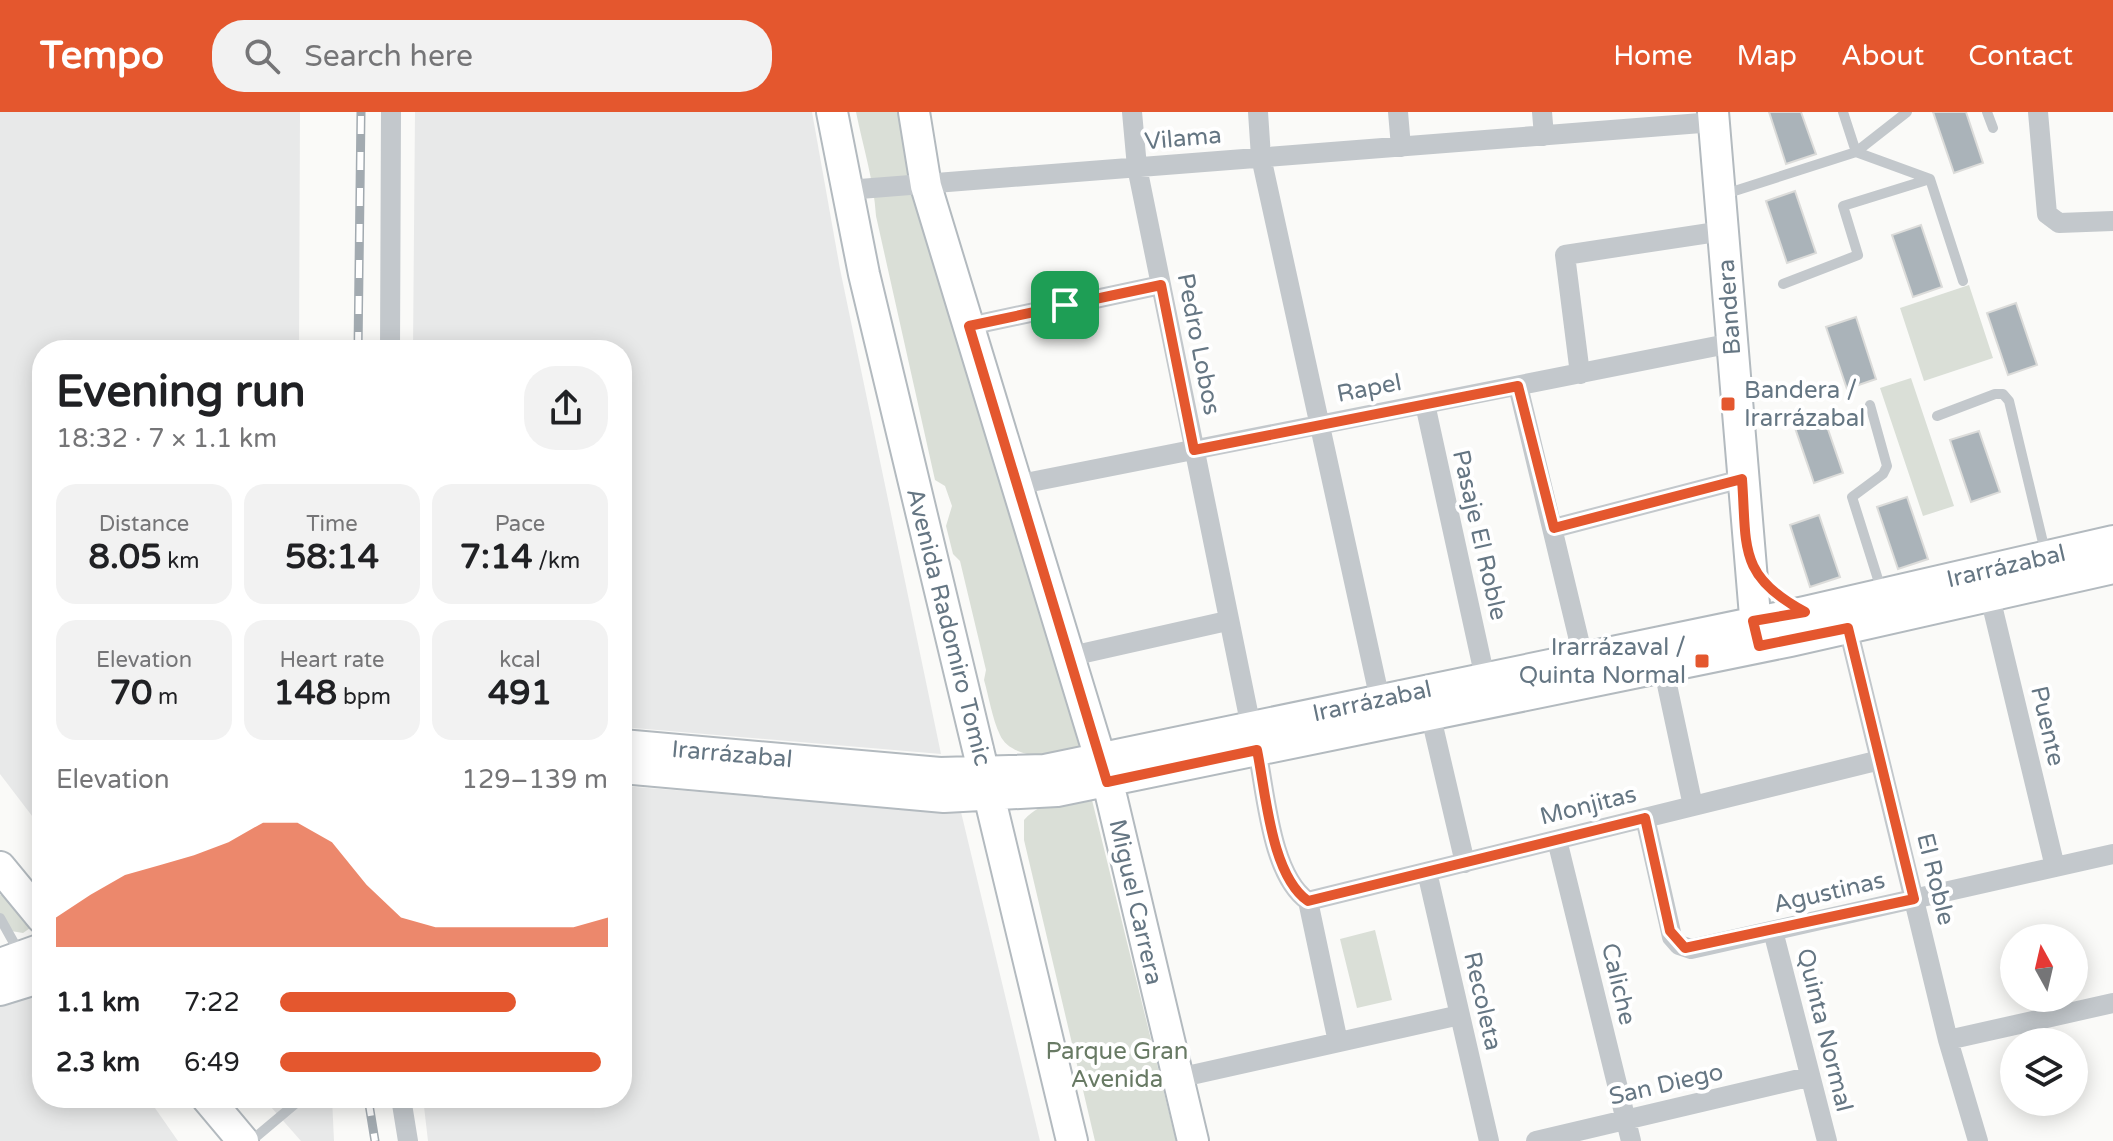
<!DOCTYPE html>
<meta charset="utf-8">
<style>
:root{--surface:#fff;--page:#f2f2f2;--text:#202124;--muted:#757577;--accent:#e4572e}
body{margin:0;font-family:"Varela Round",sans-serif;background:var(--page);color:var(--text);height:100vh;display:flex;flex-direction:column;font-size:30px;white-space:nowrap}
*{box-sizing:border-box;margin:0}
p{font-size:26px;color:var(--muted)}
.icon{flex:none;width:44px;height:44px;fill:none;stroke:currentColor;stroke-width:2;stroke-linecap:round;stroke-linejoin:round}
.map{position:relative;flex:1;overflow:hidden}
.drawer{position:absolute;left:32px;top:228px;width:600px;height:768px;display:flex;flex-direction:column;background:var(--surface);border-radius:32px;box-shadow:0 4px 20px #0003}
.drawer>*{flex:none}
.needle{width:52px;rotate:352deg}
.tools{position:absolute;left:2000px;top:812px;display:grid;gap:16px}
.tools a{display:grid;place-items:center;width:88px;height:88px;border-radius:50%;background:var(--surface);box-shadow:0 4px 20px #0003;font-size:40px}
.pin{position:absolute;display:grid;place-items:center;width:68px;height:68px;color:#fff;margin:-34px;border-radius:16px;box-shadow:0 4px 12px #0006}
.round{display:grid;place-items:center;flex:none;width:84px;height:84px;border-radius:32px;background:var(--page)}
.summary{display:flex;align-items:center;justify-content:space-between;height:136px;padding:0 24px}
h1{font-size:44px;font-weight:700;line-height:60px}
.figures{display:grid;grid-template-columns:repeat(3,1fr);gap:12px;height:136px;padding:8px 24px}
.figures div{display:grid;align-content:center;border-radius:20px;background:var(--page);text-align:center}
.figures b{font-size:34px;font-weight:700}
.figures small{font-size:22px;font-weight:400}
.figures p{font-size:22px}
.chart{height:224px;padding:16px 24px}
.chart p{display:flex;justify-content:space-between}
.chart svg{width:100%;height:144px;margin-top:8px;fill:var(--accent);opacity:.7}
ul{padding:0 24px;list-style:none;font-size:26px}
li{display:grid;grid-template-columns:128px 96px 1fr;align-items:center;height:60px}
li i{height:20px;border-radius:10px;background:var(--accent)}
header{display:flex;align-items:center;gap:48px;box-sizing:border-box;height:112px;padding:0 40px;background:var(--accent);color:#fff}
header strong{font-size:38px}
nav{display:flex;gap:44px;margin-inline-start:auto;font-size:28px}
.search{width:560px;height:72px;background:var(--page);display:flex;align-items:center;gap:20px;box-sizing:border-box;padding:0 28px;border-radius:32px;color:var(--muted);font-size:30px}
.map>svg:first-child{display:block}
.built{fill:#e8e9e9}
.green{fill:#dadfd7}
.building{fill:#aab3b9;stroke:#dcdcda;stroke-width:2}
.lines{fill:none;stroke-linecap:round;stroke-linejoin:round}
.secondary-casing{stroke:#b3babf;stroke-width:34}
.lane{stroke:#c3c8cc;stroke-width:10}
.street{stroke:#c3c8cc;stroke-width:20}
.secondary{stroke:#fff;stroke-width:30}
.rail-casing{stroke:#a2aab0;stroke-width:9}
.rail{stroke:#fff;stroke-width:6;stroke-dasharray:18;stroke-linecap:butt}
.route-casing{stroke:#fff;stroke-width:16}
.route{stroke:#e4572e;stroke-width:10}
.poi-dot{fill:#e4572e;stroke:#fff;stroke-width:3}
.labels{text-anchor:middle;stroke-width:8;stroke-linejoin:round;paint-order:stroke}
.street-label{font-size:24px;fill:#657683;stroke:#fff}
.poi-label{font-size:24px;fill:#657683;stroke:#fff;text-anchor:start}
.park-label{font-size:24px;fill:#687a64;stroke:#fff}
</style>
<header>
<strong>Tempo</strong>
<div class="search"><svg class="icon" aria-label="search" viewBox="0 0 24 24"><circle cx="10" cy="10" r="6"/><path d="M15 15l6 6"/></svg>Search here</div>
<nav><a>Home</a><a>Map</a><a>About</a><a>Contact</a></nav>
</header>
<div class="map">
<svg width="2113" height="1029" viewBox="0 0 2113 1029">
<rect width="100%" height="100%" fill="#fafaf8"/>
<!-- built -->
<path class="built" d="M0 0H300L299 238H42V717L0 662Z
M415 0H812L840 157 941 642 622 615V238H413Z
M622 674 961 700 1040 1029H428L423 986H622Z
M42 879V986H148L178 1029H0V893Z
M263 986H332L334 1029H301Z"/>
<!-- green -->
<path class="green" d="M856 0H905L1079 634C1061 649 1011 648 1000 623 992 606 989 585 984 568L986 558 960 449 953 442 946 414 952 394 945 374 935 368 876 104C874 69 863 35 856 0Z
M1969 173 1993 246 1924 269 1900 196Z
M1911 266 1954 394 1923 404 1880 276Z
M1092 688 1176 1029H1095L1024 728V708C1043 687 1065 690 1092 688Z
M8 778 36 812 23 821 11 819 0 801V783Z
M1375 818 1392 888 1357 896 1340 827Z"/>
<!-- building -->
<path class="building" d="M1769 0H1801L1816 42 1786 52Z
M1933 0H1966L1983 51 1954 61Z
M1795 79 1816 141 1787 151 1766 89Z
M1921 113 1942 175 1913 185 1892 123Z
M2016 191 2037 253 2008 263 1987 201Z
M1856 205 1876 267 1847 277 1826 215Z
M1822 300 1843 361 1814 371 1793 310Z
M1979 319 2000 380 1971 390 1950 328Z
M1907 385 1928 447 1898 457 1877 395Z
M1819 403 1840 465 1810 475 1790 413Z"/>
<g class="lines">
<!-- secondary casing -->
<g class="secondary-casing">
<path id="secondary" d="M832 0 864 162 1072 1029
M914 0 926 74 1110 679 1193 1029
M1713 0 1757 528
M622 633 940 661 1045 658 1805 500 2113 429
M622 656 944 685 1057 679 1790 529 2113 456
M0 755 42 806
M0 852 42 837
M0 878 42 865
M207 986 243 1029"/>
</g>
<!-- lane -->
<path class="lane" d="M1843 0 1856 40 1930 67 1963 169
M1987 0 1993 16
M1722 83 1856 40 1907 0
M1783 172 1858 143 1843 94 1930 67
M1870 293 1887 354 1883 362 1852 385 1882 480
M1937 304 1995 282H2003L2009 289 2046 443
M0 806 19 840
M251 1029 295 992 294 986"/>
<!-- street -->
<path class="street" d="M1132 0 1137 55 1251 615
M1258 0 1261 45 1380 588
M1398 0 1401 35
M1542 0 1544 24
M2038 0 2047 102 2059 111 2113 109
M847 78 1714 10
M969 214 1161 173
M390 238 391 0
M1580 262 1565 143 1723 119
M1518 274 1583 545
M1425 292 1485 566
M1016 373 1732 231
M1554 416 1742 367
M1990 485 2055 755
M1848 516 1948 928 1978 1029
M1067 545 1227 509
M1663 554 1693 694
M1430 601 1465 751
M1257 638C1266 682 1271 763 1308 789L1338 930
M1645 706 1672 825 1679 833 1691 837 2113 742
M1557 728 1631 1029
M1427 760 1489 1029
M1308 789 1880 648
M1773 819 1827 1029
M1948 928 2113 891
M1178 966 1460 903
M401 986 408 1029
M1536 1029 1808 965"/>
<!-- secondary -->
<use href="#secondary" class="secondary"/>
<!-- rail casing -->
<g class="rail-casing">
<path id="rail" d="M358 238 361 0
M368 986 375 1029"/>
</g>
<!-- rail -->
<use href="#rail" class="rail"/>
</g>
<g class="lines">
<!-- route casing -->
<g class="route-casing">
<path id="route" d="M1161 173 1194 338 1518 274 1554 416 1742 367C1747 434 1737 464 1805 500L1753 509 1759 534 1848 516 1914 787 1685 836 1670 819 1645 706 1308 789C1271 763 1266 682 1257 638L1107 670 969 214Z"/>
</g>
<!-- route -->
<use href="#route" class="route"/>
</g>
<!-- markers -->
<g class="poi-dot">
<rect x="1720" y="284" width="16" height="16" rx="4"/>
<rect x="1694" y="541" width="16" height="16" rx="4"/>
</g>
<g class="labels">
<!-- street labels -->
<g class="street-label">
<text transform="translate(1183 26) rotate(-5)" y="8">Vilama</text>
<text transform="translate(1729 195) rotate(-94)" y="8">Bandera</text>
<text transform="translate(1199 232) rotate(79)" y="8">Pedro Lobos</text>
<text transform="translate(1369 276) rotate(-11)" y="8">Rapel</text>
<text transform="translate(1480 423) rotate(77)" y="8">Pasaje El Roble</text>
<text transform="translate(2006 454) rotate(-13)" y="8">Irarrázabal</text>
<text transform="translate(949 515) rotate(76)" y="8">Avenida Radomiro Tomic</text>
<text transform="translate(1372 589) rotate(-12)" y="8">Irarrázabal</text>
<text transform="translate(2048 614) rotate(77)" y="8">Puente</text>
<text transform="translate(732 642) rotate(5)" y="8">Irarrázabal</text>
<text transform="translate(1588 693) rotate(-14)" y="8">Monjitas</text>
<text transform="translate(1936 767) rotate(76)" y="8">El Roble</text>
<text transform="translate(1829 780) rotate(-13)" y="8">Agustinas</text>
<text transform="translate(1136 790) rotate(77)" y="8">Miguel Carrera</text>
<text transform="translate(1619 872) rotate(77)" y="8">Caliche</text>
<text transform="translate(1483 889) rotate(77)" y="8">Recoleta</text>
<text transform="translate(1825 918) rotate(76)" y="8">Quinta Normal</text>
<text transform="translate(1666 972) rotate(-13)" y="8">San Diego</text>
</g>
<!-- poi labels -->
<g class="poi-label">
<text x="1744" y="286">Bandera /<tspan x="1744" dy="28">Irarrázabal</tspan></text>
<text x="1686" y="543" text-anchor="end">Irarrázaval /<tspan x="1686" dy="28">Quinta Normal</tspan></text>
</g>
<!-- park labels -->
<g class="park-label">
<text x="1117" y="947">Parque Gran<tspan x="1117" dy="28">Avenida</tspan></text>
</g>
</g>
</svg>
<div class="tools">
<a><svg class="needle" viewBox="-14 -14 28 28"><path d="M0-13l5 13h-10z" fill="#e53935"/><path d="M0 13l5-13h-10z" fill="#757577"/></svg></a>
<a><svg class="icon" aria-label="layers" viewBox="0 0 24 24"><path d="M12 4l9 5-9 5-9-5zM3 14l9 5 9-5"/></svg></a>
</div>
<div class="pin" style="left:1065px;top:193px;background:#1e9e55"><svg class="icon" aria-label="arrive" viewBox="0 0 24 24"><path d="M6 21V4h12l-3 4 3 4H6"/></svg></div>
<section class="drawer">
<div class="summary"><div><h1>Evening run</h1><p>18:32 · 7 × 1.1 km</p></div><a class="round"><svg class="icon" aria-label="share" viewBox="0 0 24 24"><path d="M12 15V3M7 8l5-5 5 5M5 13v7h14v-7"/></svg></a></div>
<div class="figures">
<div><p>Distance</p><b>8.05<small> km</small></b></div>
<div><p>Time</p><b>58:14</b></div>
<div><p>Pace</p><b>7:14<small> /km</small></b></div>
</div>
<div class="figures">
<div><p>Elevation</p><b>70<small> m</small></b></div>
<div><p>Heart rate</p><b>148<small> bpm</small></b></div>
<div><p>kcal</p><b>491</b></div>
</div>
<div class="chart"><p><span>Elevation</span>129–139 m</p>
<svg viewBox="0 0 160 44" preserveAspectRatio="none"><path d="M0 44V35L10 28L20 22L30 19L40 16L50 12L60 6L70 6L80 12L90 25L100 35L110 38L120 38L130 38L140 38L150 38L160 35V44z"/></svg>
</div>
<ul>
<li><b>1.1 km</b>7:22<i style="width:72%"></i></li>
<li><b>2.3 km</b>6:49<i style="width:98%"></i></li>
</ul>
</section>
</div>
